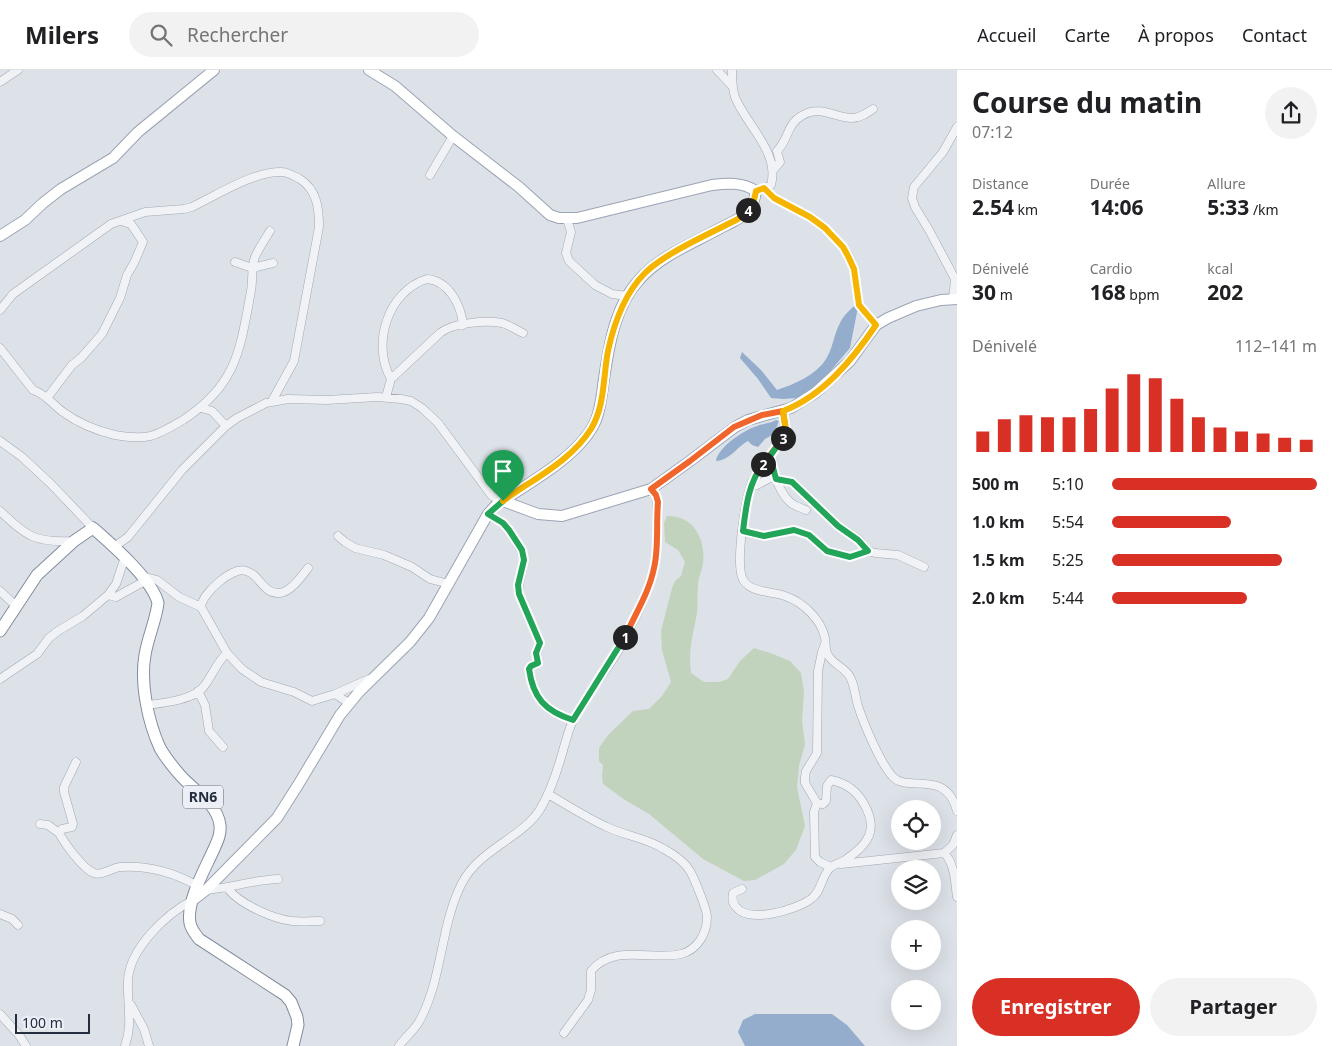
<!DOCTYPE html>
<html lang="fr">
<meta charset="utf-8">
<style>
:root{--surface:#fff;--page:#f2f2f2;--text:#202124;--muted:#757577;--line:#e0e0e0;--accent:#d93025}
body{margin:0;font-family:"Noto Sans",sans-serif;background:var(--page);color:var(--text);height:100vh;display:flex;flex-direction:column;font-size:19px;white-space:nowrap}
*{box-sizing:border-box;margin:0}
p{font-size:16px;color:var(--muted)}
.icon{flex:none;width:28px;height:28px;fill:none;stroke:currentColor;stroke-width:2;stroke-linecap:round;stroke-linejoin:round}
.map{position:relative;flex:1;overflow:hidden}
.sheet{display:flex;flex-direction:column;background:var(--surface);width:375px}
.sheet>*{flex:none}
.fabs{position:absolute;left:891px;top:730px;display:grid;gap:10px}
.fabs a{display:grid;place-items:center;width:50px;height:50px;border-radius:50%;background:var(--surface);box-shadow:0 5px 20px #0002;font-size:25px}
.scale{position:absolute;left:15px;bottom:12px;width:75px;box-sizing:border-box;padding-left:5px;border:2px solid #252e40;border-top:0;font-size:14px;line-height:18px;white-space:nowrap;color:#252e40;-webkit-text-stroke:4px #ecf0f6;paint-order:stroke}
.pin{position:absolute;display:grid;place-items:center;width:42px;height:42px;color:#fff;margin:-51px -21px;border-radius:50% 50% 50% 0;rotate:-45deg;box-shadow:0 0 5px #0007}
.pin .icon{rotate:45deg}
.km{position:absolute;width:25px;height:25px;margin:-12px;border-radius:50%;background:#222;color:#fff;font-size:14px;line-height:25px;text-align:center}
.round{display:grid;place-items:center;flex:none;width:52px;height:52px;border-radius:26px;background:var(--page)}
.head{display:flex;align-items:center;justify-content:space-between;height:85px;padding:0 15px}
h1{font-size:28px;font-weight:700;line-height:38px}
.figures{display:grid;grid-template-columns:repeat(3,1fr);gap:8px;height:85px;padding:5px 15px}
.figures div{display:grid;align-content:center}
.figures b{font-size:21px;font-weight:700}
.figures small{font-size:14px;font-weight:400}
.figures p{font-size:14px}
.chart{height:140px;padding:10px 15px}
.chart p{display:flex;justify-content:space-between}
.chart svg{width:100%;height:90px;margin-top:5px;stroke:var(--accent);stroke-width:6}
.button{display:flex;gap:10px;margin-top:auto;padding:10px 15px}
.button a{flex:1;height:58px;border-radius:30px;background:var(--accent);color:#fff;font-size:20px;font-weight:700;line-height:58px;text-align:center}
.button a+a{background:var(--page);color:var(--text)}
ul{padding:0 15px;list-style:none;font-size:16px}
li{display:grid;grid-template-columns:80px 60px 1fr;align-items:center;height:38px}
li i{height:12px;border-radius:6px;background:var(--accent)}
header{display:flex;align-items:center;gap:30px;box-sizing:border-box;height:70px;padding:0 25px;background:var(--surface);border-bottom:1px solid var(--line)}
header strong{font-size:24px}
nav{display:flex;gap:28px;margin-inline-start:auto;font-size:18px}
.search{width:350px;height:45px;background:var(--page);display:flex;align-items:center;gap:12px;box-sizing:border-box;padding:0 18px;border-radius:28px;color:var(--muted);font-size:19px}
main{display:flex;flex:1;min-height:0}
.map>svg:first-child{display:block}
.green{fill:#c2d3bd}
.water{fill:#94adcc}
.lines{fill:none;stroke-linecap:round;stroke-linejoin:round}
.minor-casing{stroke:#a2a8b2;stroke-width:9}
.major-casing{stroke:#9ba4b5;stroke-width:12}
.highway-casing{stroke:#838da0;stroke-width:13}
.minor{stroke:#f0f2f6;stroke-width:8}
.major{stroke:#fff;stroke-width:10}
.highway{stroke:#fff;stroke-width:11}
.split-1-casing{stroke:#fff;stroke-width:10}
.split-2-casing{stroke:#fff;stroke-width:10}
.split-3-casing{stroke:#fff;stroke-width:10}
.split-4-casing{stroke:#fff;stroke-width:10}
.split-5-casing{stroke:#fff;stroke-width:10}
.split-1{stroke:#22a559;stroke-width:6}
.split-2{stroke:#f0652b;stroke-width:6}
.split-3{stroke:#22a559;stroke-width:6}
.split-4{stroke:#f5b400;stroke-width:6}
.split-5{stroke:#f5b400;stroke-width:6}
.labels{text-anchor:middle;stroke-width:5;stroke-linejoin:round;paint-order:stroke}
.shield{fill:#ecf0f6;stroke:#616877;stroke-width:1}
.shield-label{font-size:14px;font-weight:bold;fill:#252e40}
</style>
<header>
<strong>Milers</strong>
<div class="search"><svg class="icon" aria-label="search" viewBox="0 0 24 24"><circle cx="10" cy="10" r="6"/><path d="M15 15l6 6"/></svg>Rechercher</div>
<nav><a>Accueil</a><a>Carte</a><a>À propos</a><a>Contact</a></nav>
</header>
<main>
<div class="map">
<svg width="957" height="976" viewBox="0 0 957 976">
<rect width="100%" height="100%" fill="#dde1e8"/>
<!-- green -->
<path class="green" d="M667 446C694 445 706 470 703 494 702 501 698 508 698 516 697 525 698 534 697 543 693 565 688 580 691 603L704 612H719L728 609 740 591 754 578 773 584 790 591 801 603 804 622 802 651 805 674 799 696 797 717 805 756 796 780 784 794 755 810 744 811 703 789 649 744 625 730 603 714 602 706 603 695 599 691V678L608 665 633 641 649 639 662 626 671 612 662 580 661 561 672 518 675 511 681 506 685 492 678 480 665 472 664 453Z"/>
<!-- water -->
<path class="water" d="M855 235 858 237 850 278 821 312 797 328 783 329 771 328 758 309 740 288 742 282 761 300 777 320C795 314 816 305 826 289 833 278 834 264 840 253 843 246 850 240 855 235Z
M776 350 779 351 774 364 765 369 758 377 752 375 748 371C738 376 729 391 716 391 718 377 744 360 757 356 764 353 770 354 776 350Z
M755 944H832L847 955 865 976H745L738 962 743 950Z"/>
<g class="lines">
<!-- minor casing -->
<g class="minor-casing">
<path id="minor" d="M717 0 732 16
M732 0C732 9 732 18 735 27 746 55 780 82 771 115L760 120
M0 12 18 0
M773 100 780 92 777 81C789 70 786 54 803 45 820 35 836 48 852 48 860 48 867 43 873 39
M430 105 453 66
M764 118 774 128 810 147 825 158 843 177 849 186 854 199 859 235 876 255
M567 149 571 162 566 183 569 191 595 215 612 224 628 226
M235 192 252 198 273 193
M953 230 955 209 929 160 915 137 912 128 914 117 943 82 957 57
M0 240 13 224 111 154 145 142 184 139 192 137C217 125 254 101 282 102 288 102 294 106 300 109 317 120 319 138 319 157L294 291 272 331
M0 278 33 320C46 324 53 335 63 342 78 353 98 361 115 365 148 371 156 366 183 350 237 315 240 280 251 221 253 210 251 198 255 187 259 178 265 169 270 161
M391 309C371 274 388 221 427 209 449 211 461 235 463 255
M386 327 391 309 440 263C452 253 486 250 502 253 509 255 517 260 523 263
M47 328 72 295 81 288 102 264 120 228 127 205 134 193 143 172 131 154 121 151
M201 338 212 341 226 356
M783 341 785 361 784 367C773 381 761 395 753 410 745 427 736 490 742 507 747 523 772 521 785 526 794 529 803 535 810 542 817 549 823 558 825 568 826 573 825 578 827 583 831 594 845 597 850 607 855 616 855 626 858 636 864 654 880 693 893 707 908 723 946 698 957 741
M0 371 22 387 51 414 93 458
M770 385C773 402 778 422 791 433 795 436 801 438 806 440
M751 416 757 415 770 408 792 412 838 456 858 469 868 481 875 483 898 485 924 497
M0 441C28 467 35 473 74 471
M488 444 503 453 509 460 521 480 524 490 519 515V524L540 573 537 583 538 592 531 596 529 599C534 629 544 641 573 650
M743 461 764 466 794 460 809 465 827 481 850 487 868 481
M338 466 345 472 355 478 384 485 412 497 430 509 449 514
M114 477 128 467 182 400 226 356 237 348 266 333 288 329 327 330 377 327 401 329 411 331 422 338 438 353 492 426 503 431
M308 498C302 506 291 522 280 523 262 524 261 505 246 501 233 496 202 523 201 537L227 583 242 599 261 612 294 622 312 631 335 624 349 633
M142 506 157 510 179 527 201 537
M0 521 16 536
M108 525 116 527 145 511
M825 574 822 582 818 601 817 683 806 701 805 707V713L817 733 814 742 815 787 820 792 831 797
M0 609 37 584 49 568 58 561 83 546 108 525 116 514 125 487
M198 621 205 635 209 661 223 677
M335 624 369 609
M147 635C164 633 195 630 205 615 213 604 217 592 227 583
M76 692 64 717V722L73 754 72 757 62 759 59 763C65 774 83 799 94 803 102 806 112 798 120 797 147 795 175 803 198 816
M548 724C567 735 587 748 607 757 626 766 646 768 664 779 673 784 685 792 690 801 694 808 707 839 707 847 707 864 697 880 681 884 651 891 614 873 591 901V920L588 930 564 963
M40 754 48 755 59 763
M944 783C955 793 955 814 957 827
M841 794 944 783 953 775 957 765
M227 817C237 833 273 849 292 851 301 852 311 851 320 851
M742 819 733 823C732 829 732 833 736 837 749 854 796 840 811 829 822 822 821 805 831 797 835 794 841 793 845 790 868 775 879 760 864 734 857 721 846 713 831 710L827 716 826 731 823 734 817 733
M206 820C231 818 253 810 278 809
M0 844 12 849 18 855
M131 935 144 959 149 976
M0 944 19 965 26 976
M125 976C133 954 127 934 128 911 129 879 166 844 193 830
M399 976C405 967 415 960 420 950 443 907 440 856 462 813 479 780 521 768 539 741 551 722 558 699 564 677 567 668 569 657 574 649 587 623 607 601 621 576 633 552 647 526 654 499 659 477 656 454 657 431L656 425 651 419"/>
</g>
<!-- major casing -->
<g class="major-casing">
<path id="major" d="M0 166 25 150 43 133 61 119 113 88 138 62 214 0
M503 431 538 444 562 446 651 419 690 391 735 357 748 350 791 338 815 323 850 291 876 255 888 248 916 236 941 230 957 229
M193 830 206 820 277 748 298 715 340 645 359 622 410 572 429 548 488 444 496 435C528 413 581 386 596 350 601 337 602 322 604 309 609 275 615 236 639 210 659 187 689 175 715 161 727 154 741 150 750 138 754 133 755 128 756 121 742 112 728 113 712 115L577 148H559L550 145 519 117 453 66 395 16 369 0"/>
</g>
<!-- highway casing -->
<g class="highway-casing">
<path id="highway" d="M0 561 37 505 74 471 93 458C111 474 152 509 158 533 156 550 148 567 145 585 140 613 148 652 160 678 165 687 173 697 180 705 194 721 217 733 220 755 221 765 217 772 213 781 205 799 186 832 190 853 191 859 195 864 199 869L285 925 291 932 297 947 298 955 293 976"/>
</g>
<!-- minor -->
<use href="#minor" class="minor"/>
<!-- major -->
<use href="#major" class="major"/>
<!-- highway -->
<use href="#highway" class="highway"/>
</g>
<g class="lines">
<!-- split-1 casing -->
<g class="split-1-casing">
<path id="split-1" d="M503 431 488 444 503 453 509 460 522 480 524 490 518 515 519 524 540 573 536 583 538 593 531 596 529 599C533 628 545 641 573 650L625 567"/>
</g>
<!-- split-2 casing -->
<g class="split-2-casing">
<path id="split-2" d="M625 567C635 544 649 523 654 498 659 477 656 454 658 432L656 425 651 419 690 391 734 357 762 345 783 341 786 361 784 367 763 394"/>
</g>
<!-- split-3 casing -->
<g class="split-3-casing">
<path id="split-3" d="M763 394C748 414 746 437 743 461L764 466 794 460 809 465 827 481 850 487 868 481 858 470 838 456 792 412 776 409 770 386 783 368"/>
</g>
<!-- split-4 casing -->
<g class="split-4-casing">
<path id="split-4" d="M748 140 754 130 756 121 764 118 774 128 810 147 825 158 843 177 848 186 854 199 859 235 876 255C853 289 823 326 783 341L786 361 783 368"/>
</g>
<!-- split-5 casing -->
<g class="split-5-casing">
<path id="split-5" d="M503 431C533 409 571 391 591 359 605 336 603 307 608 281 614 253 625 223 645 203 665 183 711 163 738 149L748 140"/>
</g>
<!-- split-1 -->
<use href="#split-1" class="split-1"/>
<!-- split-2 -->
<use href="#split-2" class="split-2"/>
<!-- split-3 -->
<use href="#split-3" class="split-3"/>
<!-- split-4 -->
<use href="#split-4" class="split-4"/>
<!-- split-5 -->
<use href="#split-5" class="split-5"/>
</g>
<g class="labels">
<!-- shield labels -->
<rect class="shield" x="183" y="715.5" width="40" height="23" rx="4"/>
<g class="shield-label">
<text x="203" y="732">RN6</text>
</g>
</g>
</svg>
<div class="fabs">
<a><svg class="icon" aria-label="locate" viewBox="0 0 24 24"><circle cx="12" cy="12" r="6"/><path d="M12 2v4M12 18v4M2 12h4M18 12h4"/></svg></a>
<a><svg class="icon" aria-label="layers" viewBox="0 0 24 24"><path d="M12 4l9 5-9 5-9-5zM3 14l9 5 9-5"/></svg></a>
<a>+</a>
<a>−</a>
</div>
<div class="scale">100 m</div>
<div class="pin" style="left:503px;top:431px;background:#1e9e55"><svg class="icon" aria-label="arrive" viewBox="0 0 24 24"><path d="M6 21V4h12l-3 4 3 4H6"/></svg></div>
<b class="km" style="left:625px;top:567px">1</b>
<b class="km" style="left:763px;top:394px">2</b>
<b class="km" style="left:783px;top:368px">3</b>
<b class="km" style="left:748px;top:140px">4</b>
</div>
<section class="sheet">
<div class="head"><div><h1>Course du matin</h1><p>07:12</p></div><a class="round"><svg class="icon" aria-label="share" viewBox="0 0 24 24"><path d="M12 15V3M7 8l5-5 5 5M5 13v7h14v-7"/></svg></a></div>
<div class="figures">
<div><p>Distance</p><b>2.54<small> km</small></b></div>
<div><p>Durée</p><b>14:06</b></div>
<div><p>Allure</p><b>5:33<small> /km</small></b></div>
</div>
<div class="figures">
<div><p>Dénivelé</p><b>30<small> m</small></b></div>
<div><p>Cardio</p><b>168<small> bpm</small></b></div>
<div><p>kcal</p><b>202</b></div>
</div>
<div class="chart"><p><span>Dénivelé</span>112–141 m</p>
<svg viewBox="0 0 160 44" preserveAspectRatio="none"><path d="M5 44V34M15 44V28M25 44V26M35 44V27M45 44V27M55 44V23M65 44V13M75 44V6M85 44V8M95 44V18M105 44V27M115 44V32M125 44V34M135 44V35M145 44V37M155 44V38"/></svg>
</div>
<ul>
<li><b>500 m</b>5:10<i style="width:100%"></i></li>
<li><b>1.0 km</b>5:54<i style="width:58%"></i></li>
<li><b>1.5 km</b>5:25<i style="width:83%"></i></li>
<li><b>2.0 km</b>5:44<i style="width:66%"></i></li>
</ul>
<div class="button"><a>Enregistrer</a><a>Partager</a></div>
</section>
</main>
